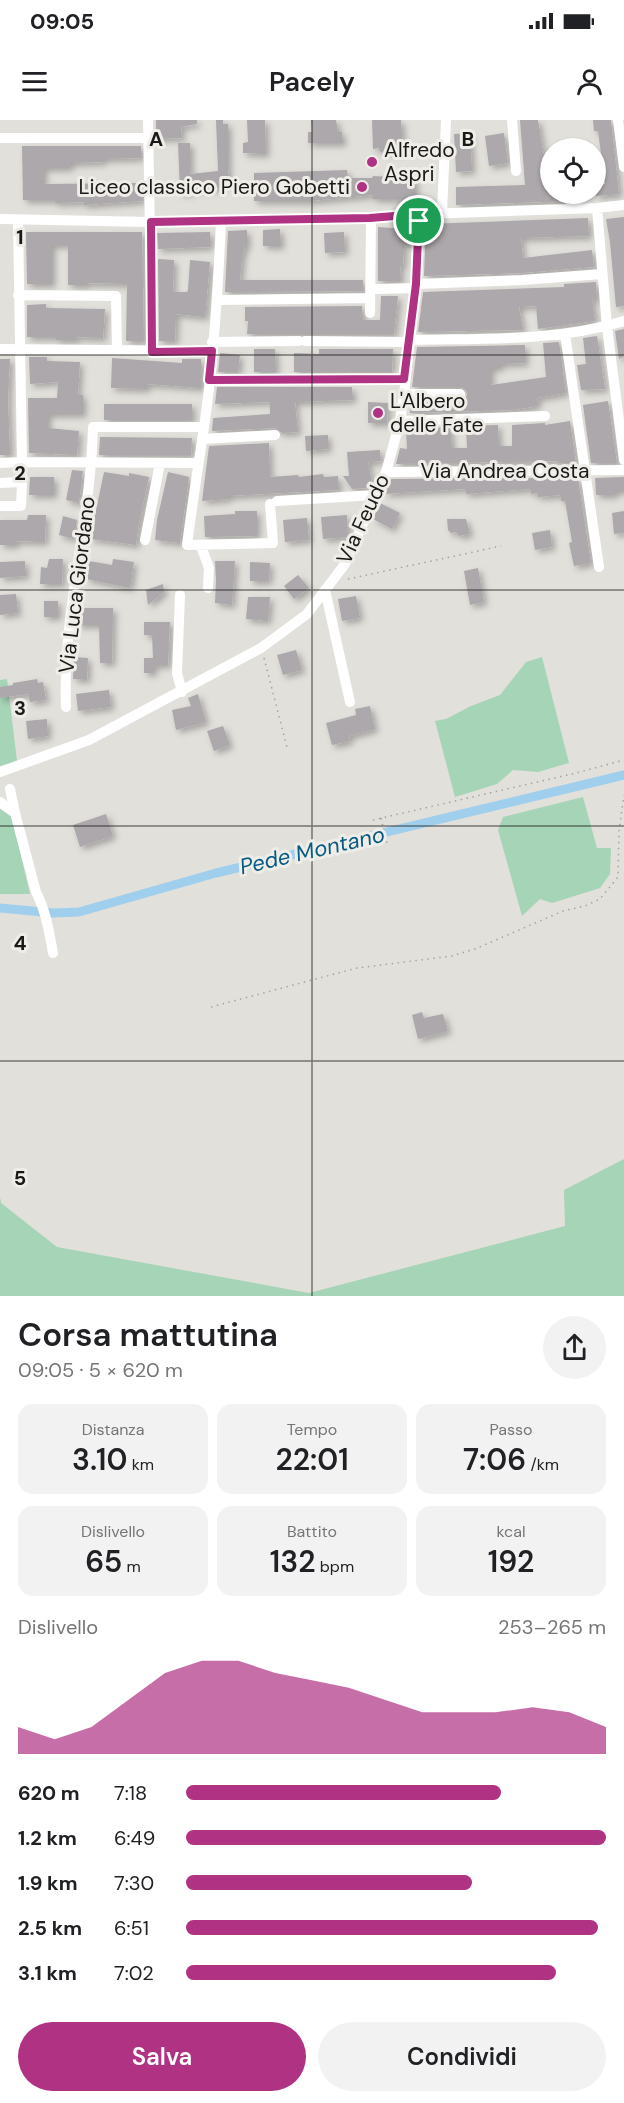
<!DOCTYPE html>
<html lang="it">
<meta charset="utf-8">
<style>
:root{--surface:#fff;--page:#f2f2f2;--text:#202124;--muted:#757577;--accent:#af3283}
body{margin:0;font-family:"DM Sans",sans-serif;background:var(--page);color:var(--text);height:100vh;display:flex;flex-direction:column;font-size:22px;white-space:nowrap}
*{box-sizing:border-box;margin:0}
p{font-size:20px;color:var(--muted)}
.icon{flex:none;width:33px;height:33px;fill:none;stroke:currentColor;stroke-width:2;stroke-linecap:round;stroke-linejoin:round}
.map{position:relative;height:1176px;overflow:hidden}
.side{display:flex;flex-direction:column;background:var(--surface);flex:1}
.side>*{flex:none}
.controls{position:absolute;left:540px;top:18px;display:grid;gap:12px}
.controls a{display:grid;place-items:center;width:66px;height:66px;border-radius:50%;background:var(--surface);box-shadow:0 2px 4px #0004;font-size:30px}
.pin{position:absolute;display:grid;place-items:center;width:51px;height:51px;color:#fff;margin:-26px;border:3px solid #fff;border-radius:50%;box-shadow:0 2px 6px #0007}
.round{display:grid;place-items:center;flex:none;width:63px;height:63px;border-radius:32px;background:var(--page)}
.head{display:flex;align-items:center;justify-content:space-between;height:102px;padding:0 18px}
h1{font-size:33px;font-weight:600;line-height:45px}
.figures{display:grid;grid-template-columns:repeat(3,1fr);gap:9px;height:102px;padding:6px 18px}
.figures div{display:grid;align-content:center;border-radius:15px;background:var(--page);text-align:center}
.figures b{font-size:30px;font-weight:600}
.figures small{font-size:16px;font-weight:400}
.figures p{font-size:16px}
.chart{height:168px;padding:12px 18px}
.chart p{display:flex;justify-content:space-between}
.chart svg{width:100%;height:108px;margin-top:6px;fill:var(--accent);opacity:.7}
.button{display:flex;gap:12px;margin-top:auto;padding:12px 18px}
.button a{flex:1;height:69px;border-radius:36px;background:var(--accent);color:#fff;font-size:24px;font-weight:600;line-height:69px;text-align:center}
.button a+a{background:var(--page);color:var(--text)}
ul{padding:0 18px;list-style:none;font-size:20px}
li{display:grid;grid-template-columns:96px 72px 1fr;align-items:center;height:45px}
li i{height:15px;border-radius:8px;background:var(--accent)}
.status{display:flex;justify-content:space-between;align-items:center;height:42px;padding:0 30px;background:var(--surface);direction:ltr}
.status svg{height:16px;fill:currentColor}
header{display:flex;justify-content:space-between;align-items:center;height:78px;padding:0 18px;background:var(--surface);font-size:27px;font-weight:600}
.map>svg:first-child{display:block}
.green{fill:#a5d4b6}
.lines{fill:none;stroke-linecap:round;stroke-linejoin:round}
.canal{stroke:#a0cfee;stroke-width:9}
.building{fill:#aca8ab;filter:url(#shadow)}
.path{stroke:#a6a4a0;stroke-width:1.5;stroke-dasharray:1.5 4.5;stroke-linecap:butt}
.minor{stroke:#fff;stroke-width:10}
.route-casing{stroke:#fff;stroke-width:12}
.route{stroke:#af3283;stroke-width:8}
.grid{fill:none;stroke:#1a1917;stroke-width:1.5;stroke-opacity:0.55}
.poi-dot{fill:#af3283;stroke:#efede8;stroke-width:2}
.labels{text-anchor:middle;stroke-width:6;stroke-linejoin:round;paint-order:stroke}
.poi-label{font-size:21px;fill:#1a1917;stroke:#efede8;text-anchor:start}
.street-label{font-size:21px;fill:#1a1917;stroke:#efede8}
.water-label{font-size:22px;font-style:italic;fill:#075b83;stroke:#efede8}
.grid-label{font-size:20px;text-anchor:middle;font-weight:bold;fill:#1a1917;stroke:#efede8;stroke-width:6;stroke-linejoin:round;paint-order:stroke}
</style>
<div class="status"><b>09:05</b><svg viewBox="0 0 49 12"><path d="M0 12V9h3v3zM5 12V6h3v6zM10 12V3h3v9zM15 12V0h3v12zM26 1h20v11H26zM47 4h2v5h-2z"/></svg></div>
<header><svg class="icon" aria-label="menu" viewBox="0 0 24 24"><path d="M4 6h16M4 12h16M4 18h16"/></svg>Pacely<svg class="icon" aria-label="person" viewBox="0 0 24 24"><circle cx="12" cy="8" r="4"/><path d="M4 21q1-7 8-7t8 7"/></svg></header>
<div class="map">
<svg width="624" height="1176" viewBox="0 0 624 1176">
<defs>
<filter id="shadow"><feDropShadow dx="3.5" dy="3.5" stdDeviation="3" flood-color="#0004"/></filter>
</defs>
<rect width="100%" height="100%" fill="#e2e0db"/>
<!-- green -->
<path class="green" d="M542 537 569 643 538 652 513 650 497 664 455 677 435 601 446 599 471 586 500 575 526 542Z
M7 559 17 641 0 646V560Z
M583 677 597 728H611L610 754 600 768 552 783 540 779 522 796 498 710 503 697Z
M0 689 12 697 30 774H0Z
M624 1039V1176H0V1077L1 1083 57 1127 309 1173 565 1106 564 1070Z"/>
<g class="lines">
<!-- canal -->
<path class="canal" d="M0 788 53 793 79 792 216 753 624 655"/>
</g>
<!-- building -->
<path class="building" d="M156 0H197V4L181 7 182 18 156 19Z
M216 0H223V4H228V50L230 64H221V68L190 70V73H180L178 23H190V54L218 51Z
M247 0H265L266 34 243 33V23L248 22Z
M311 0H336L338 12H342L343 23H308V12H312Z
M372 0H401L403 31 380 32 379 28 373 29Z
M520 0H538L550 74H570V81L456 85V67L525 65Z
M593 0H611L619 74 596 76V65L605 64 598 11H594Z
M470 13 472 51 456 52 454 14Z
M504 13 508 43 489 46 485 16Z
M22 26H141V38L103 39V42L70 43V48H44V64L142 63V81L84 85V82L55 83 54 80H23Z
M347 50 348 58H372L373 56 415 58V79H373V75L310 81H254V53Z
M624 97V186L616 187 610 122 606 99Z
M588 98 589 116 521 118 523 138 592 130 594 147 522 153 424 156 426 104Z
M378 107 405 109 403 146H400L401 161H378Z
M280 109 281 126H263V110Z
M247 110V126H245L242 137 240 160H363V171L225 172 228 111Z
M26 112H142L144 221H126L127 164 87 163V165H68V125H52V164H27Z
M210 112V127L158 129 157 113Z
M344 112 345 132 325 133 324 113Z
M158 139 174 140 173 172H187L188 170 190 140 210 142 205 197 176 194 175 221H159Z
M596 162 597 179H592L595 201 538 209 536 186 519 187 523 210 418 212 423 172 564 167V164Z
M381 176H398L394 214H247L248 201H245V187L362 186V200H380Z
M46 184V188L105 189 103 218 76 217V220H56V217H27V185Z
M624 209V236L619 239 615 211Z
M597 216 605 269 581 270 577 245 586 244 583 218Z
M559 222 566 273 537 278 538 286 514 290 410 293 411 282H460L464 280 467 275 466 270 461 267H412L417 227 525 225V243L500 244V248H491V265L546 257 543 223Z
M254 229H275L276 252H254Z
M319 229H393L392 252H294V233L319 234Z
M220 233 240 235 238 252H218Z
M29 237H47V241L80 242 78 275H83V294H48V308L79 311 77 335 29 333 28 278H57L58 262 30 264Z
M112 238 182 243V239H201V268L147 264V269L111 268Z
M0 239H10L8 279 10 335H0Z
M217 267H352L353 280 295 282 298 312 282 313 275 308 212 311 213 298 270 294V282L215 284Z
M608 281 617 343H591L583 285Z
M368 282 388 283 387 303H368Z
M104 284H192V300H104Z
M570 301 576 343H559V341L396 344 400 328 407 329 406 309 450 307 452 328H467L466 306 498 305 499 326H512V305L545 303V305Z
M328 315V329L306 331 305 316Z
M100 317 192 318 191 335H99Z
M269 323 270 357 298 355 299 357 323 354 324 357 338 356 339 370 228 376V379L202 381 209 326Z
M380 330 381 341 368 342 372 363 368 368 352 369 343 356H349L347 332Z
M72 350 83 351 79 383 66 380Z
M104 352 129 356V353L149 357 139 403 136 425 90 419Z
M168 352 189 357 180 423 155 420 157 400Z
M30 357H54V375H29Z
M624 357V371H615V375H596L595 358Z
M531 358H578L591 443 574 446 569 423 572 422 565 381H561L560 375 538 377V373L531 374 530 369 466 374 465 369 384 374 391 359Z
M380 383 400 393 392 409 373 399Z
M235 391H257V416L205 417 204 396 235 394Z
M624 391V413L614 414 612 393Z
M28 395H46L45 422 16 421V425H0V400H27Z
M347 395 348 417 323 419 321 397Z
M63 396 77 400 74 419 59 415Z
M307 398 309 420 285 422 283 400Z
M447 399H466L470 414 459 416 456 412 451 413 448 410Z
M550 410 552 427 535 430 532 413Z
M49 439H63L62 464H40L41 447 47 448Z
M113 439 134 442 130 468 86 459 89 441 112 445Z
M25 441 26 456 0 458V442Z
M215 441H235L232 485 215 483 216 460Z
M250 442 270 443 269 461H250Z
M478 448 484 482 470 485 464 451Z
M298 455 309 468 294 479 284 466Z
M163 464 164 472 148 485 146 470Z
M16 474 18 493 0 495V475Z
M356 476 360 498 342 501 338 479Z
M248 477H270L268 501 246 499Z
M44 481H58V497H44Z
M79 488H113L112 543H100L99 505H77Z
M144 502H170L168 545H154V553H144V538H153L152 515H144Z
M296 530 302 550 283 555 277 535Z
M74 537 88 538 87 560 73 559Z
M37 559 38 563 43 562 46 580 30 582 28 574 0 578V567L13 565V563Z
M109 570 111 587 78 591 76 574Z
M198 574 206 602 176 610 172 590 191 586 188 578Z
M370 586 375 609 349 616 350 621 332 625 326 603 356 595 355 589Z
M47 599 48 616 28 619 26 601Z
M223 606 230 625 214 631 207 611Z
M106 694 113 716 80 727 73 705Z
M422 892 424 898 443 894 448 911 418 919 412 895Z"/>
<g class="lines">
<!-- path -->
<path class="path" d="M348 459 501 426
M264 538 288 631
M381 698 387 724
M373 700 576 653 624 640
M211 887 357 848 452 836 475 829 563 791 585 786 600 779 618 757 619 711 624 675"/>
<!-- minor -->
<path class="minor" d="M148 0 152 232
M512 0 516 51
M618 0 624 47
M0 18H149
M597 88 607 207 624 340
M442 93 446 0
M0 99 151 102 371 98 394 95 597 88 624 85
M18 100 22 342 198 343
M221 101C218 170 214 239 204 307 198 347 192 386 187 425L273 423 270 384
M416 164 522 160 602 154
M377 169 415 168
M18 175 116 176 117 231
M217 180 369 178
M370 193 371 98
M565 214 599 447
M410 220C481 218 555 222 624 201
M305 221 410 222
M212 222 299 221
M0 229 212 231
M209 260 404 259
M404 274H460
M400 301 545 296
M202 319 275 315
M0 343 22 342V362L0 363
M386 352 624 350
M277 381 375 375
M0 386H21L22 362
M145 420 160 343
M201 426 209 448 208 468
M325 470 350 582
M180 475 177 553 182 572
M66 587C62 494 91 401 93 307H204
M0 652 89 620 261 528 307 494 345 444 386 352 400 301 404 274 416 164 419 94
M10 669 15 693
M0 682 15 693 36 772C46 791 49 812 53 833"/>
</g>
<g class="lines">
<!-- route casing -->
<g class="route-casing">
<path id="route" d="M419 94 416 164 404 259 209 260 212 231 152 232 151 102 370 98Z"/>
</g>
<!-- route -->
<use href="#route" class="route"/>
</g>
<!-- grid -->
<path class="grid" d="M312 0V1176M0 235H624M0 470H624M0 706H624M0 941H624"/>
<!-- markers -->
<g class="poi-dot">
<circle cx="372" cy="42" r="6"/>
<circle cx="362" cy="67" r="6"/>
<circle cx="378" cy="293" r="6"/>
</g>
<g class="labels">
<!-- poi labels -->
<g class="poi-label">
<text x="384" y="37">Alfredo<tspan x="384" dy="24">Aspri</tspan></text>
<text x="350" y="74" text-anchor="end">Liceo classico Piero Gobetti</text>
<text x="390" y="288">L'Albero<tspan x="390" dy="24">delle Fate</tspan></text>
</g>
<!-- street labels -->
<g class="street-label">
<text x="505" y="358">Via Andrea Costa</text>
<text transform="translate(363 399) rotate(-65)" y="7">Via Feudo</text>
<text transform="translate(77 465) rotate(-83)" y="7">Via Luca Giordano</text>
</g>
<!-- water labels -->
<g class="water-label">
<text transform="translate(312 730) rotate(-13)" y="8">Pede Montano</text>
</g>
</g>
<g class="grid-label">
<text x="156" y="26">A</text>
<text x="468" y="26">B</text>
<text x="20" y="124">1</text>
<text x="20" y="360">2</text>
<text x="20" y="595">3</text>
<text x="20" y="830">4</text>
<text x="20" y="1065">5</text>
</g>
</svg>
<div class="controls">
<a><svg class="icon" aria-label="locate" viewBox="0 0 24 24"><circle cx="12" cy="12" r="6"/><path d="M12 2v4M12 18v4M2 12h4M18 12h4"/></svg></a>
</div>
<div class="pin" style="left:419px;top:101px;background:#1e9e55"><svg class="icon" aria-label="arrive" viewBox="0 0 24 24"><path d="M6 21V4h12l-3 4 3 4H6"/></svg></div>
</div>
<section class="side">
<div class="head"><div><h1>Corsa mattutina</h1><p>09:05 · 5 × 620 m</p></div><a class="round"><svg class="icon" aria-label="share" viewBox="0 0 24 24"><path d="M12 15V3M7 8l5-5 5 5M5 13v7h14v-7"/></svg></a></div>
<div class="figures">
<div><p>Distanza</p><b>3.10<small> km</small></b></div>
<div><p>Tempo</p><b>22:01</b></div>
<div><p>Passo</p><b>7:06<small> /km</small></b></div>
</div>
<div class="figures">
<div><p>Dislivello</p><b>65<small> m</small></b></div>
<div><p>Battito</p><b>132<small> bpm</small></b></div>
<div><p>kcal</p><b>192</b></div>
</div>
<div class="chart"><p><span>Dislivello</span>253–265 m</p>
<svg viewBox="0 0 160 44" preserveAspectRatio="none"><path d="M0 44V33L10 38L20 33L30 22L40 11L50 6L60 6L70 11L80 14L90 17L100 22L110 27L120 27L130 27L140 25L150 27L160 33V44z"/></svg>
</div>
<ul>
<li><b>620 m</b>7:18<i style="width:75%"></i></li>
<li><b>1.2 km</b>6:49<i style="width:100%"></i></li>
<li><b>1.9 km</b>7:30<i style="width:68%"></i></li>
<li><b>2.5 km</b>6:51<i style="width:98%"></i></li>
<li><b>3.1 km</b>7:02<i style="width:88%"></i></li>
</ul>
<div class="button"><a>Salva</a><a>Condividi</a></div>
</section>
